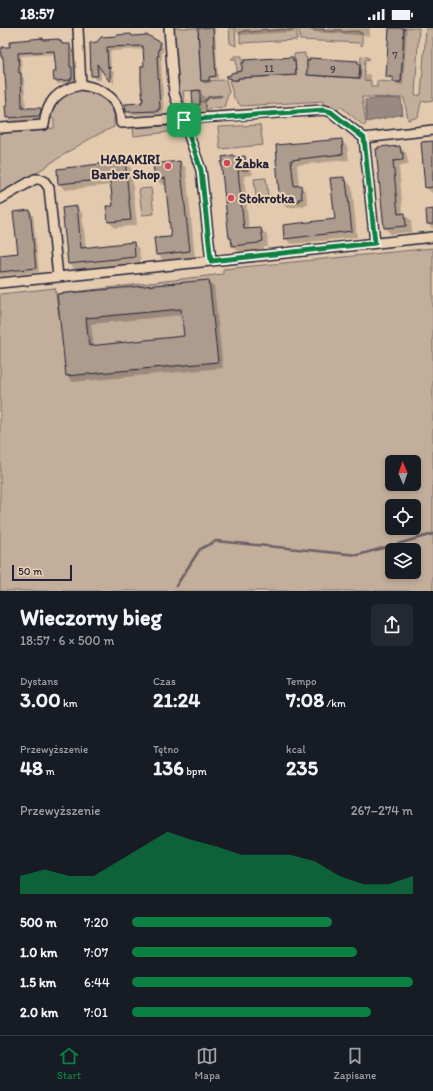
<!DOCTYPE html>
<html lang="pl">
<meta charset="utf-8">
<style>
:root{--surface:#171b24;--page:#242831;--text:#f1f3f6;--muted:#9ea1a6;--line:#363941;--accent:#0b8043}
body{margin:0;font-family:Itim,sans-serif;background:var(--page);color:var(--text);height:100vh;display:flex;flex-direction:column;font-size:15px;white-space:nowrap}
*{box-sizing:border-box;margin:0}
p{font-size:13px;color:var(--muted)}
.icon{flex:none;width:22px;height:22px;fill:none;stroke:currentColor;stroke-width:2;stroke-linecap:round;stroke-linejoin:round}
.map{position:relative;height:563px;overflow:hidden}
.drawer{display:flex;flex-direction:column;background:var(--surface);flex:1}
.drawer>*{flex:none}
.needle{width:26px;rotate:358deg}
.fabs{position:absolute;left:385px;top:427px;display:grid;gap:8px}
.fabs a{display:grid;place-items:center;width:36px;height:36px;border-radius:6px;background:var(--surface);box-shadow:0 2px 6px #0003;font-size:20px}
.scale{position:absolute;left:12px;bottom:10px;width:60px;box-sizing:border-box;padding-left:4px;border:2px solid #22223b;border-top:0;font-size:11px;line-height:14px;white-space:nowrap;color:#22223b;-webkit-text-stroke:3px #ebd1b3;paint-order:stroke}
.pin{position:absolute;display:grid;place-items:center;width:34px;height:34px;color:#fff;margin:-17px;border-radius:8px;box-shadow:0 2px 6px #0006}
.round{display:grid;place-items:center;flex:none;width:42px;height:42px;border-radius:6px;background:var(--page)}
.summary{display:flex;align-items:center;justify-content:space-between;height:68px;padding:0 20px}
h1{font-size:22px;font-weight:700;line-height:30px}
.figures{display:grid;grid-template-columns:repeat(3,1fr);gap:6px;height:68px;padding:4px 20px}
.figures div{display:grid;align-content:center}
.figures b{font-size:20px;font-weight:700}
.figures small{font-size:11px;font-weight:400}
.figures p{font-size:11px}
.chart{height:112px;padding:8px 20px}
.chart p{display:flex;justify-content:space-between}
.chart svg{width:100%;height:72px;margin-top:4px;fill:var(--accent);opacity:.7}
ul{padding:0 20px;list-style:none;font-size:13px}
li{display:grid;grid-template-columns:64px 48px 1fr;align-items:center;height:30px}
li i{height:10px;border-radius:5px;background:var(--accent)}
.status{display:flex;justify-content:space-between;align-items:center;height:28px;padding:0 20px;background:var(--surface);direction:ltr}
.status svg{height:11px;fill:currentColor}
.dock{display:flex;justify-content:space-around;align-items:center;height:56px;border-top:1px solid var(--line);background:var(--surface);font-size:11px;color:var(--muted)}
.dock a{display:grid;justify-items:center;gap:2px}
.dock .on{color:var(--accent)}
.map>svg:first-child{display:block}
.green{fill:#c3ae9b;stroke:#72686b;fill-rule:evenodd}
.water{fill:#9a8982;stroke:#6a6066}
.shadow{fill:#0003;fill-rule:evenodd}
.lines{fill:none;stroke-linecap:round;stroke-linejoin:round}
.stream{stroke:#6a6066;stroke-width:2.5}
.building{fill:#ad9b8e;stroke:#22223b;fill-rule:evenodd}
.minor-casing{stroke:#22223b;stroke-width:12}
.minor{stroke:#ebd1b3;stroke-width:9}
.route-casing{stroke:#fff;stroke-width:8}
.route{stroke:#0b8043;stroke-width:5}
.poi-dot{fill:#d1495b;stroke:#ebd1b3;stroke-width:1.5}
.labels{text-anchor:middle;stroke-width:4;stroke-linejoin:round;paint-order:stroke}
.number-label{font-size:11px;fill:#454050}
.poi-label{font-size:13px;font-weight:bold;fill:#22223b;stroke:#ebd1b3;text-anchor:start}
</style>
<div class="status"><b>18:57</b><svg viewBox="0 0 49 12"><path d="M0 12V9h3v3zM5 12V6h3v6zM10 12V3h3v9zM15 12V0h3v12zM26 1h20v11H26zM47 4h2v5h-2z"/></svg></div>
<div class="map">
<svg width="433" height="563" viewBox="0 0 433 563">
<rect width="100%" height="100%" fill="#e3caae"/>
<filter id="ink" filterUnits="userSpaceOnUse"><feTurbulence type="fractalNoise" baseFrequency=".025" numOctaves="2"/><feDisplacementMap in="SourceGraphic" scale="8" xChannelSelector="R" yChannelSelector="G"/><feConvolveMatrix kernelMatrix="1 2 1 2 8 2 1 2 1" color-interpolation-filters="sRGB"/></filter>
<g filter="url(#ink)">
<!-- green -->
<path class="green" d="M173 0H200L198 6 201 53 226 52 229 64 224 79 207 81V86H206L205 74H200L199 62 183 63 185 76 182 77 177 61Z
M229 0H235L236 18 230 15Z
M292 0H297V12L240 15V4H243V3L249 2 250 4 260 3 261 2 267 1V3L284 1V2H292Z
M299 0H310V2H318V1H324V3H335V2H341L342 4 359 3V5H362V18L359 15 300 12Z
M404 0H419L415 67H421L426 0H433V72L421 74 418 89 408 92 404 70 362 69 366 96 364 98 340 78 337 83 323 79V73L241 78 234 70 229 52H238L236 31H231L235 28H242L243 49 296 46 294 26 305 25V29L307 30V47L359 50 360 51 361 28 367 29 370 31 365 32 364 52 371 53V59H377V53L401 54Z
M82 61C99 63 111 74 117 89H114V99C73 116 40 146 0 166V104L54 100V91L49 90C54 72 64 65 82 61Z
M260 97 263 117 220 121 218 99Z
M164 98C174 98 180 99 183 108L179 109 178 103 134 108 133 100Z
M266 150 269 175 257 177 254 151Z
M151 160 154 186 142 187 139 161Z
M433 220V563H0V266L55 260 59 287 58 266 223 246V241ZM392 434H414V456H392ZM392 478H414V500H392ZM392 522H414V544H392Z"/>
<!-- water -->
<path class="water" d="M382 70 401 71 403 86 367 94 365 72Z"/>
<!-- shadow -->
<path class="shadow" d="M199 0H215L218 51H211V55L205 56 202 53Z
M236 0H295V4L239 7 236 4Z
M311 0H370V8L314 4Z
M390 0H407L403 57 396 56 394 52 390 51 387 49Z
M131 7 133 9 157 13 163 19V24L162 25V32H161L164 84H161L162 86 131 87 127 83 143 76 144 74V21L110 23 111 42 114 44V56L101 39V52H96L92 48 91 16Z
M42 11 44 13 59 12 64 17H69L73 21 74 42 75 44 76 53H74V55L58 56 55 52 57 45 56 26 21 28 22 48 24 50 26 81H40L44 85 43 92 11 93 7 89 8 79 4 30 2 29 11 20Z
M292 30 296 35 297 48 239 51V53H234L227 50Z
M358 34 361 38V51L309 48 308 46Z
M365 46 371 47V53L365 52Z
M199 63 205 69 206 82 200 83 194 77Z
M341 112 347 118 349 132 297 137 299 158H300L306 164 308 176 304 177V178L287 180 281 174 277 132Z
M433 114V165H432L426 159Z
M400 119 406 125 409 137 399 138 403 186 411 192 412 204 391 206 385 200 377 122Z
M244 129 250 135 253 147 244 148 249 201H261L267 207 268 219H264V221L239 224 233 218 232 212 230 210 222 134Z
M125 134 131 140 137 197 115 200 109 194 114 179 112 157 65 162 59 156 58 141Z
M180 134 186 140 195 229 163 232 157 226 172 209 167 157H162L156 151Z
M344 150 352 159 357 209 291 216 285 210 336 192Z
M76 179 82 185 86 220 133 215 139 221 141 235 75 242 69 236Z
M433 182V201L428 196Z
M29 183 33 187 39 244 0 248V228L19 226Z
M208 253 214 258 223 340 73 354 67 348 58 267ZM182 287 185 309 94 318 91 296Z"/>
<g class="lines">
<!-- stream -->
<path class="stream" d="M205 73 209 69 221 68
M176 558 200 521 216 513 358 527 433 506"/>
</g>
<!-- building -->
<path class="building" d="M198 0H213L216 48 209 49V53H201Z
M389 0H404L401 54H393V49H386Z
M131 6 132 8 147 7 160 14V21H158L159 28H157L160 81H158V83L126 84 125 76 142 75 141 73H143L141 53V38H144L143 18 107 19 108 40 110 39V54L97 36 98 48H91L90 15 97 14 101 9 117 8V7Z
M43 10V12L59 11 60 13H61L62 16H70V39H72V50H71V52L54 53 53 44H56L54 23 18 25 19 45H21L22 80H41V83L39 88 6 90 5 78H7L5 46H4L3 29H1V21H2V19H10L9 15H11V13Z
M293 29V33L295 32 296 47 238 50V52H231V50H226V48L231 47V45L242 43V35H244V32Z
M310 30 358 33V35L360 36 359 50 307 47V32L309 33Z
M200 62V77H193L192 63Z
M342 111 343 126 291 132 294 158 301 157 302 171H298L299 173 280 175 276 131H277L276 117Z
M433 113V159L425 160 421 114Z
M389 118V119L400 118 401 125H403V132L393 133 394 143 398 186 405 185 406 198 384 200 376 121H378V119Z
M233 127 234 129 245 128 246 135H247L248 142H238L244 201 261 200 263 213 259 214V215L232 218 231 210H229L221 134 223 133 222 129Z
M125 133 131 192 108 194 106 178H113L110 151 58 156 57 141Z
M180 133 190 223 156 227 154 210 171 209 165 150 155 152 153 136Z
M344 149V153L346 152 352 203 284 211 283 197 335 191 330 150Z
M77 178 81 220 134 214 135 229 68 236 62 180Z
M433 181V196H427L426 182Z
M30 182 36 240 0 244V227L18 225 13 184Z
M209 252 218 334 66 348 57 266ZM181 281 184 308 89 318 86 290Z"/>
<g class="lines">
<!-- minor casing -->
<g class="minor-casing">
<path id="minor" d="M81 57C102 60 121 71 121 95L324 82 331 84 364 110 375 215
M0 100 44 97C47 73 57 62 81 57L78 0
M364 110 433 102
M0 171 35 151H39L44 153 49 160 58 249
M211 233 433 209
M0 255 211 233 201 142 174 65 169 0"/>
</g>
<!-- minor -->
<use href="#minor" class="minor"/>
</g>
</g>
<g class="lines" filter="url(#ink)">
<!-- route casing -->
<g class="route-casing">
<path id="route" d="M324 82 331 84 364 110 375 215 211 233 201 142 184 92Z"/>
</g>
<!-- route -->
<use href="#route" class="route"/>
</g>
<!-- markers -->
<g class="poi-dot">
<circle cx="227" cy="135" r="4"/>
<circle cx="168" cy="138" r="4"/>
<circle cx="231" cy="170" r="4"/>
</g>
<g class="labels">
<!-- number labels -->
<g class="number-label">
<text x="395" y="31">7</text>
<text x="269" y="44">11</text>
<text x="333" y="45">9</text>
</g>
<!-- poi labels -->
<g class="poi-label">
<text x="160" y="136" text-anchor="end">HARAKIRI<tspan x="160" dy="15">Barber Shop</tspan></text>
<text x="235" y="140">Żabka</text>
<text x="239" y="175">Stokrotka</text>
</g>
</g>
</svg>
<div class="fabs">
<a><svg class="needle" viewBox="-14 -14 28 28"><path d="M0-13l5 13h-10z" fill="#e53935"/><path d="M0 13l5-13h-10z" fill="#9ea1a6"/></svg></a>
<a><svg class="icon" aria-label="locate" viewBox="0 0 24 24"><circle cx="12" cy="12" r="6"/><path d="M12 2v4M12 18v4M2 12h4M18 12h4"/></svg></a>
<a><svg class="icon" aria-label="layers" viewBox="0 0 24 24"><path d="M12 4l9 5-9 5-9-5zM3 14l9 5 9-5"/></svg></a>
</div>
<div class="scale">50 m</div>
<div class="pin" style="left:184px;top:92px;background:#1e9e55"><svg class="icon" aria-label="arrive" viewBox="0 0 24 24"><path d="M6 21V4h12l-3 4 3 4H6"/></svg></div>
</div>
<section class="drawer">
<div class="summary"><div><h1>Wieczorny bieg</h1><p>18:57 · 6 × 500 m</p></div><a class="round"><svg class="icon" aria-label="share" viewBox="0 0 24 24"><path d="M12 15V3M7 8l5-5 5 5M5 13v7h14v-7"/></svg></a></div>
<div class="figures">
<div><p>Dystans</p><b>3.00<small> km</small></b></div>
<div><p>Czas</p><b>21:24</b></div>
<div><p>Tempo</p><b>7:08<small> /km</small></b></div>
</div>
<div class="figures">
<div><p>Przewyższenie</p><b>48<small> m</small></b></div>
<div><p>Tętno</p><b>136<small> bpm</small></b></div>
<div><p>kcal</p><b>235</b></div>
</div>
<div class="chart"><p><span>Przewyższenie</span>267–274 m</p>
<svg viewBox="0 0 160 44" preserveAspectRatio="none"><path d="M0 44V33L10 29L20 33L30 33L40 24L50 15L60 6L70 11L80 15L90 20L100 20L110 20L120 24L130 33L140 38L150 38L160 33V44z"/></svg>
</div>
<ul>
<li><b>500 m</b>7:20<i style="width:71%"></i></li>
<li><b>1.0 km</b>7:07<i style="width:80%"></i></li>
<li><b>1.5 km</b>6:44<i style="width:100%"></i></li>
<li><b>2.0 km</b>7:01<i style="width:85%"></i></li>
</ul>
</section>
<nav class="dock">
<a class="on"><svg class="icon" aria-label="home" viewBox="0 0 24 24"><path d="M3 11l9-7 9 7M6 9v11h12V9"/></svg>Start</a>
<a><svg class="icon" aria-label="map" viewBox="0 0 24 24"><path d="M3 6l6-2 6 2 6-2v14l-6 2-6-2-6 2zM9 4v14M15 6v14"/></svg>Mapa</a>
<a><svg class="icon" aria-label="saved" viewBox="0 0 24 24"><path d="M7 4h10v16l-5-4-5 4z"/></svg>Zapisane</a>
</nav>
